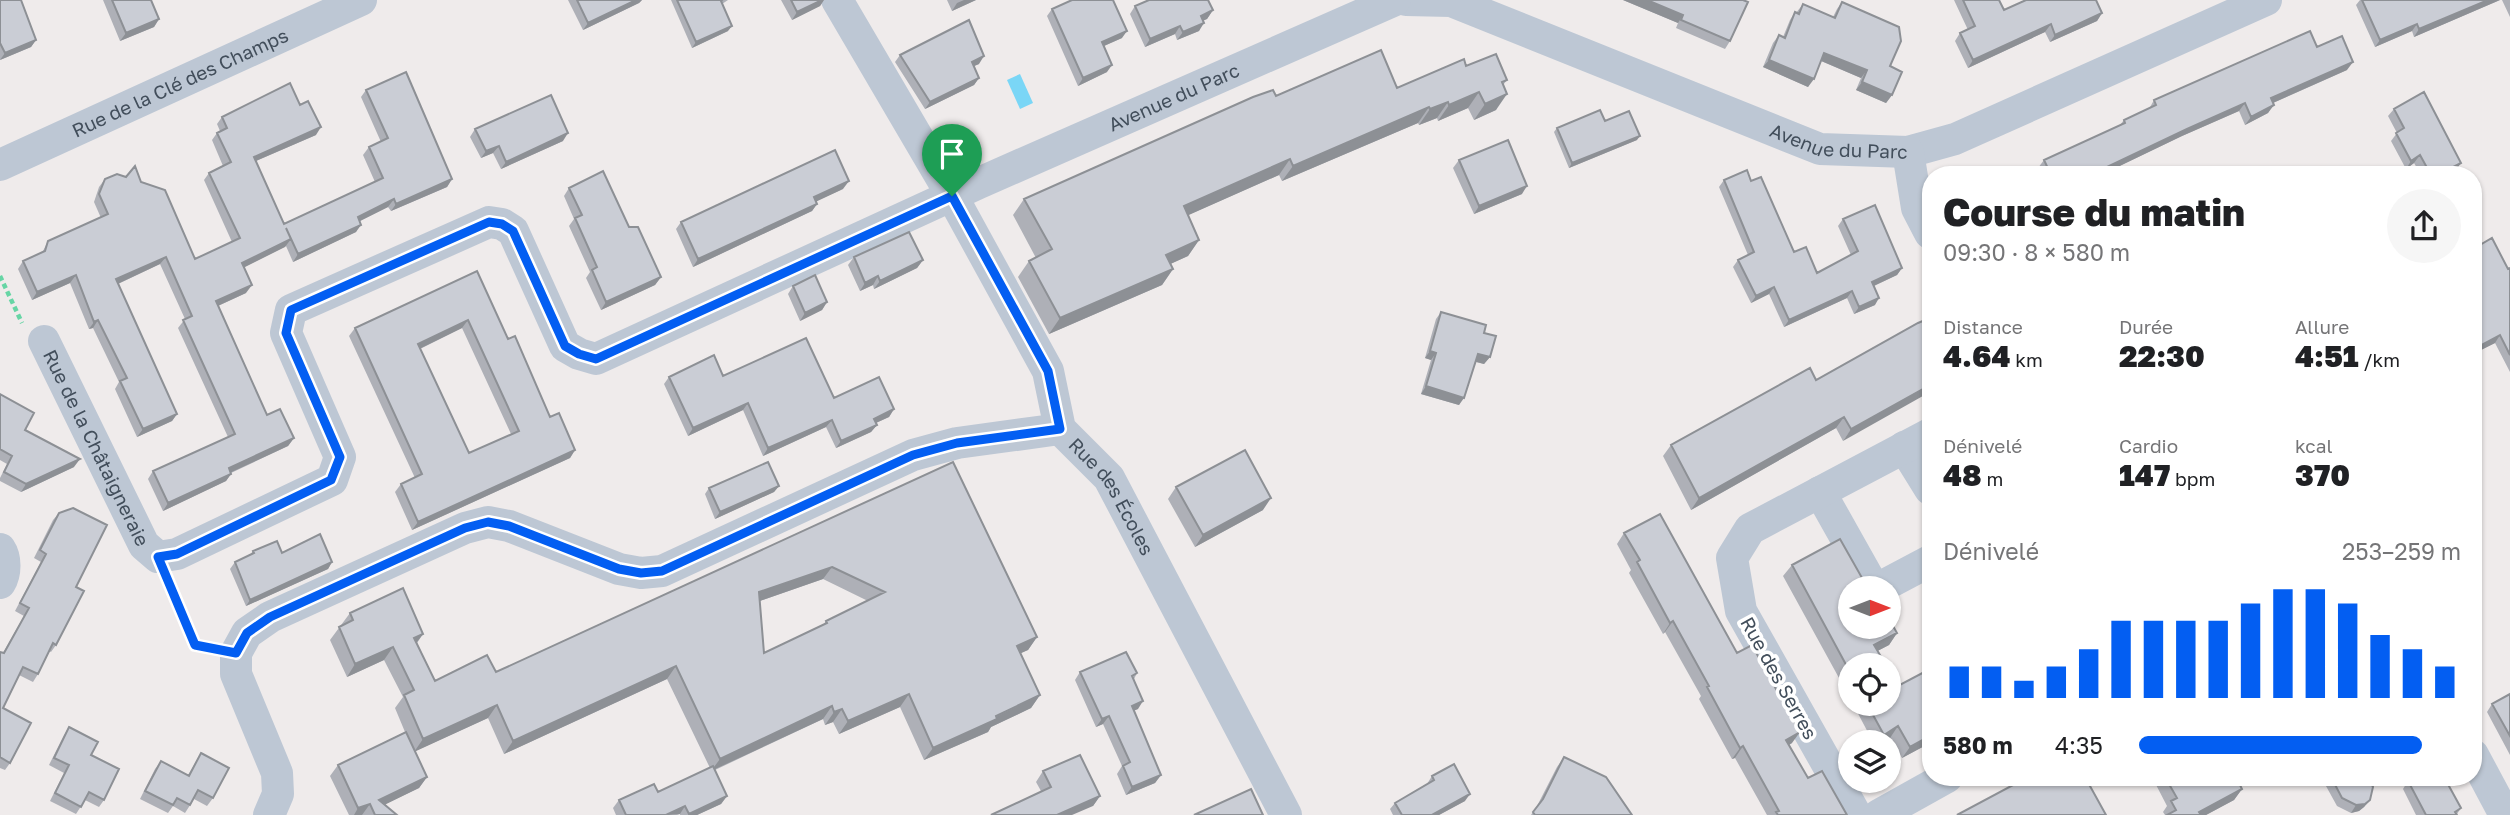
<!DOCTYPE html>
<html lang="fr">
<meta charset="utf-8">
<style>
:root{--surface:#fff;--page:#f6f6f6;--text:#202124;--muted:#757577;--accent:#035ef2}
body{margin:0;font-family:"Golos Text",sans-serif;background:var(--page);color:var(--text);height:100vh;display:flex;flex-direction:column;font-size:26px;white-space:nowrap}
*{box-sizing:border-box;margin:0}
p{font-size:23px;color:var(--muted)}
.icon{flex:none;width:38px;height:38px;fill:none;stroke:currentColor;stroke-width:2;stroke-linecap:round;stroke-linejoin:round}
.map{position:relative;flex:1;overflow:hidden}
.sheet{position:absolute;left:1922px;top:166px;width:560px;height:620px;display:flex;flex-direction:column;background:var(--surface);border-radius:28px;box-shadow:0 2px 5px #0004}
.sheet>*{flex:none}
.needle{width:46px;rotate:90deg}
.buttons{position:absolute;left:1838px;top:576px;display:grid;gap:14px}
.buttons a{display:grid;place-items:center;width:63px;height:63px;border-radius:50%;background:var(--surface);box-shadow:0 2px 5px #0004;font-size:35px}
.pin{position:absolute;display:grid;place-items:center;width:60px;height:60px;color:#fff;margin:-72px -30px;border-radius:50% 50% 50% 0;rotate:-45deg;box-shadow:0 0 7px #0007}
.pin .icon{rotate:45deg}
.round{display:grid;place-items:center;flex:none;width:74px;height:74px;border-radius:37px;background:var(--page)}
.headline{display:flex;align-items:center;justify-content:space-between;height:119px;padding:0 21px}
h1{font-size:38px;font-weight:800;line-height:52px}
.figures{display:grid;grid-template-columns:repeat(3,1fr);gap:10px;height:119px;padding:7px 21px}
.figures div{display:grid;align-content:center}
.figures b{font-size:30px;font-weight:800}
.figures small{font-size:19px;font-weight:400}
.figures p{font-size:19px}
.chart{height:196px;padding:14px 21px}
.chart p{display:flex;justify-content:space-between}
.chart svg{width:100%;height:126px;margin-top:7px;stroke:var(--accent);stroke-width:6}
ul{padding:0 21px;list-style:none;font-size:23px}
li{display:grid;grid-template-columns:112px 84px 1fr;align-items:center;height:52px}
li i{height:18px;border-radius:9px;background:var(--accent)}
.map>svg:first-child{display:block}
.water{fill:#7ad6f6}
.lines{fill:none;stroke-linecap:round;stroke-linejoin:round}
.path{stroke:#67d5a5;stroke-width:4.5;stroke-dasharray:5 3.5;stroke-linecap:butt}
.minor{stroke:#bdc7d4;stroke-width:32}
.wall{fill:#aeb0b7;fill-rule:evenodd}
.shaded-wall{fill:#8d9095}
.building{fill:#cacdd5;stroke:#8d9095;stroke-width:2;fill-rule:evenodd}
.route-casing{stroke:#fff;stroke-width:14}
.route{stroke:#035ef2;stroke-width:9}
.labels{text-anchor:middle;stroke-width:7;stroke-linejoin:round;paint-order:stroke}
.street-label{font-size:19px;fill:#424e5b;stroke:#fff}
</style>
<div class="map">
<svg width="2510" height="815" viewBox="0 0 2510 815">
<rect width="100%" height="100%" fill="#efebeb"/>
<!-- water -->
<path class="water" d="M1020 74 1033 103 1020 109 1007 80Z"/>
<g class="lines">
<!-- path -->
<path class="path" d="M0 276 22 323
M169 584 195 645 210 648"/>
<!-- minor -->
<g class="minor">
<path id="s1" d="M837 0 952 196 1048 371 1060 429 1109 478 1286 815"/>
<path id="s2" d="M1406 0 1451 1 1820 149 1908 152 1955 139 2266 0"/>
<path d="M1908 152 1917 208 1930 233"/>
<path id="s3" d="M0 165 361 0"/>
<path id="s4" d="M44 341 144 545 158 557 177 554 332 480 340 457 286 333 291 310 489 222 502 224 513 231 565 346 579 354 596 359 979 183 1395 0"/>
<path d="M1904 447 1930 489"/>
<path d="M1820 492 1874 588"/>
<path d="M0 549C6 558 6 573 0 583"/>
<path d="M1879 588 1930 561"/>
<path d="M2473 755 2505 815"/>
<path d="M269 815 278 794 277 773 236 674V653L247 633 270 617 465 528 488 522 509 526 619 569 641 573 662 571 913 455 957 443 1060 429"/>
<path d="M1856 815 1741 611 1732 558 1750 529 1930 434"/>
<path d="M1879 815 1947 777"/>
</g>
</g>
<!-- wall -->
<path class="wall" d="M0 0 36 40 31 47 0 60Z
M103 0H151L159 19 154 27 120 41Z
M568 0H642L639 3 583 30Z
M671 0H728L722 4 728 31 692 48Z
M781 0H824L820 6 792 20Z
M947 0H976L952 11Z
M1623 0H1743L1730 41 1725 49 1676 28 1678 23Z
M1954 0H1999L2004 10 2102 13 2097 21 2050 42 2045 32 1968 68 1955 41 1960 33 1968 30Z
M2360 0H2500L2414 37 2412 31 2375 47 2356 5Z
M2502 0H2510V17Z
M1842 2 1890 66 1892 95 1886 103 1856 90 1861 78 1821 61 1808 87 1763 67 1773 43 1779 35 1783 37 1790 20 1795 12 1796 13 1803 4 1833 17 1837 9Z
M1135 6 1213 10 1207 19 1203 20 1199 31 1177 40 1175 34 1145 47 1130 14Z
M1052 9 1122 38 1104 46 1107 72 1078 86 1047 16Z
M2317 47 2347 70 2273 103 2268 113 2245 125 2239 111 2182 136 2109 171 2111 175H2041L2038 168 2044 160 2120 125 2124 120 2149 109 2154 100Z
M900 55 979 64 974 66 979 78 974 85 925 109 895 62Z
M1466 66 1507 80 1503 85 1496 110 1474 120 1468 108 1438 121 1437 118 1419 125 1418 123 1282 181 1279 175 1188 215 1199 240 1188 256 1170 264 1173 269 1162 285 1049 334 1018 277 1029 261 1036 258 1013 215 1024 199 1276 96 1397 88Z
M366 90 452 179 447 187 391 211 388 207 360 221 356 232 293 262 286 246 244 267 246 293 218 306 267 415 294 438 288 446 231 473V474L226 481 163 511 148 479 153 471 228 437 178 328 185 319 160 264 118 284 177 414 172 421 137 437 115 389 119 382 93 328 89 329 70 283 32 300 18 269 23 261 42 253 48 241 101 218 94 202 99 187 105 179 141 182 195 259 232 242 204 180 209 173 223 166 212 140 217 133 220 131 217 124 222 117 300 105 316 135 256 161 284 224 375 182 363 155 369 147 381 142 361 97Z
M2394 109 2461 163 2455 171 2448 175H2421L2414 163 2406 169 2391 141 2397 133 2388 116Z
M1605 121 1637 140 1569 168 1554 132 1557 128Z
M475 129 563 141 501 169 493 153 481 158 470 137Z
M1459 160 1522 194 1474 214 1453 168Z
M1724 180 1751 181 1794 252 1817 273 1851 255 1838 226 1843 219 1902 268 1897 275 1874 286 1875 305 1854 314 1847 298 1784 327 1769 294 1751 303 1733 267 1738 260 1748 255 1719 187Z
M569 188 629 227 661 277 655 285 601 310 586 278 590 272 569 226 574 219 564 196Z
M843 189 816 201 817 204 812 211 693 267 676 229 681 222Z
M2473 249 2508 269 2510 268V372L2495 343 2473 354Z
M854 257 923 260 917 268 874 289 873 285 860 291 848 265Z
M477 271 508 339 550 417 575 450 570 458 412 530 395 492 401 484 415 478 349 336 355 328ZM462 328 511 434 469 453 420 349Z
M793 286 827 302 822 310 800 321 788 294Z
M1441 312 1484 333 1490 357 1484 364 1476 362 1459 405 1421 394 1431 360 1425 358 1436 319Z
M1930 318 1843 441 1836 428 1691 510 1663 456 1671 445 1816 380Z
M723 376 834 398 894 409 889 417 876 423 877 425 871 432 836 448 826 427 763 456 743 410 688 436 664 384 669 377Z
M0 394 25 430 74 467 21 492 0 481V478L7 464 0 460Z
M953 462 1037 637 1028 650 1020 653 1040 695 1031 708 991 727 988 732 924 760 900 707 839 734 833 722 825 725 823 719 715 770 727 796 721 804 697 815H680V814L677 815H616L613 808 619 800 658 792 710 768 667 679 504 754 488 718 415 751 427 777 419 788 385 804 397 815H349L330 776 338 765 405 732 395 708 403 697 384 660 347 677 330 640 350 613 423 634 417 643 435 681 496 672ZM823 579 868 601 826 621 824 624 764 653 760 601Z
M779 486 774 492 715 519 705 494 709 488Z
M1176 487 1263 510 1195 547 1168 499Z
M59 513 76 587 56 645 51 652 49 651 38 674 33 682 19 675 3 708 10 763 5 770 0 768V652L3 653 24 616 15 611 41 562 34 558 53 520Z
M1624 533 1737 653 1792 743 1789 745 1808 778 1847 815H1767L1735 758 1732 759 1699 699 1701 696 1665 632 1663 634 1629 573 1631 570 1617 544Z
M253 551 332 562 328 569 246 606 230 569 235 562 250 555Z
M1792 565 1866 585 1897 633 1889 645 1850 665V698L1783 576Z
M1930 601V625L1923 611Z
M1930 669V743L1902 758 1890 738 1883 742H1873L1853 704H1888L1898 686Z
M1080 672 1137 673 1134 679 1138 709 1134 710 1161 775 1155 783 1126 795 1117 774 1122 766 1103 724 1096 727 1075 680Z
M2510 694V755L2487 712 2492 704Z
M69 727 91 755 104 800 99 807 85 800 76 814 50 801 64 773 49 765 64 735Z
M201 753 213 798 207 806 194 799 185 813 173 806 168 813 140 799 155 769 161 761 188 775Z
M1564 757 1632 815H1531L1537 806 1557 767Z
M1043 771 1100 796 1093 806 1041 791 1036 782Z
M1432 776 1465 801 1439 815H1393L1390 809 1395 803 1427 784Z
M2154 777H2236L2242 789 2234 800 2206 815H2165L2163 812 2167 806 2153 779Z
M2321 777H2368L2370 800 2364 807 2359 811 2351 813 2337 806Z
M2408 781 2461 808 2457 814V815H2416L2403 789Z"/>
<!-- shaded-wall -->
<path class="shaded-wall" d="M636 0H642L639 3 583 30 588 23Z
M822 0H824L820 6 792 20 797 12Z
M964 0H976L952 11 957 3Z
M1623 0H1647L1683 15 1678 23Z
M2488 0H2500L2414 37 2419 29Z
M1213 10 1207 19 1196 24 1201 16Z
M2102 13 2097 21 2050 42 2055 35Z
M159 19 154 27 120 41 126 33Z
M1204 23 1199 31 1177 40 1183 32Z
M2051 24 2045 32 1968 68 1973 60Z
M2417 24 2412 31 2375 47 2380 40Z
M732 26 728 31 692 48 696 42Z
M1180 26 1175 34 1145 47 1150 39Z
M1127 31 1122 38 1097 49 1102 42Z
M36 40 31 47 0 60 5 53Z
M1824 53 1867 70 1861 78 1819 60Z
M984 56 979 64 967 69 972 62Z
M1769 60 1814 79 1808 87 1763 67Z
M2353 62 2347 70 2266 106 2271 98Z
M1112 65 1107 72 1078 86 1083 78Z
M979 78 974 85 925 109 930 102Z
M1862 82 1892 95 1886 103 1856 90Z
M1479 92 1468 108 1438 121 1449 105Z
M1507 94 1496 110 1474 120 1485 104Z
M1448 102 1437 118 1419 125 1430 109Z
M2245 103 2239 111 2182 136 2101 175 2107 167 2187 129Z
M2274 105 2268 113 2245 125 2251 117Z
M1429 107 1418 123 1282 181 1293 166Z
M321 127 316 135 249 164 254 157Z
M568 133 563 141 501 169 506 162Z
M1640 136 1637 140 1569 168 1572 163Z
M499 146 493 153 481 158 486 151Z
M2420 155 2414 163 2406 169 2411 161Z
M1290 159 1279 175 1173 222 1184 206Z
M2461 163 2455 171 2448 175H2438Z
M452 179 447 187 391 211 396 204Z
M849 181 843 189 809 205 814 197Z
M1527 186 1522 194 1474 214 1479 206Z
M394 199 388 207 352 225 358 217Z
M817 204 812 211 693 267 698 259Z
M361 225 356 232 293 262 298 254Z
M291 239 285 247 237 271 242 263Z
M1199 240 1188 256 1155 271 1166 255Z
M166 257 160 264 111 287 116 279Z
M923 260 917 268 874 289 880 281Z
M1902 268 1897 275 1867 289 1872 282Z
M1173 269 1162 285 1049 334 1060 318Z
M76 275 70 283 32 300 37 292Z
M878 276 873 285 860 291 865 283Z
M661 277 655 285 601 310 606 302Z
M252 285 246 293 211 309 216 301Z
M1774 287 1769 294 1751 303 1756 296Z
M1852 291 1847 298 1784 327 1789 320Z
M1879 298 1875 305 1854 314 1859 307Z
M827 302 822 310 800 321 805 313Z
M98 320 93 328 89 329 94 322Z
M468 320 462 328 413 352 418 344Z
M2500 335 2495 343 2473 354 2478 347Z
M1430 351 1436 353 1431 360 1425 358Z
M1478 354 1490 357 1484 364 1473 361Z
M1930 385V392L1843 441 1851 429Z
M1426 386 1464 398 1459 405 1421 394Z
M748 403 743 410 688 436 693 428Z
M894 409 889 417 869 426 874 419Z
M177 414 172 421 137 437 143 429Z
M1844 417 1836 428 1691 510 1699 498Z
M832 420 826 427 763 456 768 448Z
M877 425 871 432 836 448 841 441Z
M294 438 288 446 223 476 229 468Z
M575 450 570 458 412 530 418 522Z
M80 459 74 467 21 492 26 484Z
M231 474 226 481 163 511 168 503Z
M779 486 774 492 715 519 720 512Z
M1271 498 1263 510 1195 547 1203 535Z
M332 562 328 569 246 606 250 600Z
M832 567 823 579 751 604 759 592Z
M1673 621 1665 632 1663 634 1670 623Z
M1897 633 1889 645 1866 657 1874 645Z
M423 634 414 646V638Z
M1037 637 1028 650 1008 659 1017 646Z
M393 647 384 660 347 677 355 664Z
M676 666 667 679 504 754 513 741Z
M909 694 900 707 839 734 848 721Z
M1040 695 1031 708 991 727 988 732 924 760 933 748Z
M1143 701 1138 709 1126 714 1132 706Z
M497 705 488 718 414 752 423 739Z
M832 706 823 719 711 771 720 759Z
M842 709 833 722 825 725 834 712Z
M1109 716 1103 724 1096 727 1102 719Z
M1898 726 1890 738 1883 742H1879L1884 735Z
M1800 732 1792 743 1778 751 1786 740Z
M1930 736V743L1902 758 1910 747Z
M1743 746 1735 758 1732 759 1740 748Z
M1161 775 1155 783 1126 795 1132 787Z
M427 777 419 788 372 811 379 800Z
M2242 789 2234 800 2206 815H2197L2199 812Z
M1470 794 1465 801 1439 815H1432Z
M727 796 721 804 697 815H688Z
M1100 796 1093 806 1072 815H1057Z
M2370 800 2364 807 2359 811 2351 813 2356 805Z
M370 804 362 815H354L358 808Z
M685 806 680 814 666 815Z"/>
<!-- building -->
<path class="building" d="M0 0H21L36 40 5 53 0 43Z
M112 0H151L159 19 126 33Z
M577 0H636L588 23Z
M677 0H722L721 1 732 26 696 42Z
M791 0H822L797 12Z
M1072 0H1113L1127 31 1102 42 1112 65 1083 78 1052 9Z
M1149 0H1208L1213 10 1201 16 1204 23 1183 32 1180 26 1150 39 1135 6Z
M1647 0H1743L1748 2 1730 41 1681 20 1683 15Z
M1963 0H1999L2004 10 2026 0H2096L2102 13 2055 35 2051 24 1973 60 1960 33 1975 26Z
M2362 0H2488L2419 29 2417 24 2380 40Z
M1842 2 1899 27 1901 41 1890 66 1902 72 1892 95 1862 82 1867 70 1824 53 1814 79 1769 60 1779 35 1785 38 1795 12 1799 14 1803 4 1835 18Z
M969 20 984 56 972 62 979 78 930 102 900 55Z
M2310 31 2317 47 2342 36 2353 62 2271 98 2274 105 2251 117 2245 103 2187 129 2107 167 2111 175H2051L2044 160 2125 123 2124 120 2156 105 2154 100Z
M1381 50 1397 88 1464 59 1466 66 1496 54 1507 80 1502 82 1507 94 1485 104 1479 92 1449 105 1448 102 1430 109 1429 107 1293 166 1290 159 1184 206 1199 240 1166 255 1173 269 1060 318 1029 261 1052 249 1024 199 1253 97 1273 90 1276 96Z
M406 72 452 179 396 204 394 199 358 217 361 225 298 254 286 228 291 239 242 263 252 285 216 301 267 415 280 409 294 438 229 468 231 474 168 503 153 471 235 434 183 320 192 316 166 257 116 279 177 414 143 429 120 381 127 378 98 320 94 322 76 275 37 292 23 261 45 251 48 241 108 214 99 194 105 179 117 174 126 177 135 166 141 182 165 190 195 259 240 238 209 173 231 162 217 133 227 128 222 117 290 83 300 105 308 101 321 127 254 157 284 224 383 178 369 147 388 138 366 90Z
M2424 92 2461 163 2438 175H2431L2420 155 2411 161 2396 133 2404 128 2394 109Z
M551 95 568 133 506 162 499 146 486 151 475 129Z
M1600 110 1605 121 1629 111 1640 136 1572 163 1557 128Z
M1508 140 1527 186 1479 206 1459 160Z
M835 150 849 181 814 197 817 204 698 259 681 222Z
M2002 168 2005 175H1985Z
M1747 170 1751 181 1761 177 1794 252 1806 247 1817 273 1858 251 1843 219 1875 205 1902 268 1872 282 1879 298 1859 307 1852 291 1789 320 1774 287 1756 296 1738 260 1754 252 1724 180Z
M603 171 629 227H638L661 277 606 302 592 270 597 267 575 218 582 215 569 188Z
M909 232 923 260 880 281 878 276 865 283 854 257Z
M2492 238 2508 269 2510 268V355L2500 335 2478 347 2473 336V249Z
M477 271 508 339 515 336 550 417 559 413 575 450 418 522 401 484 422 474 355 328ZM468 320 519 431 469 453 418 344Z
M815 275 827 302 805 313 793 286Z
M1441 312 1486 325 1484 333 1496 336 1490 357 1478 354 1464 398 1426 386 1436 353 1430 351Z
M1930 318V385L1851 429 1844 417 1699 498 1671 445 1810 368 1816 380 1918 323Z
M806 338 834 398 879 377 894 409 874 419 877 425 841 441 832 420 768 448 748 403 693 428 669 377 714 355 723 376Z
M0 394 34 413 25 430 80 459 26 484 4 472 12 456 0 449Z
M1245 450 1271 498 1203 535 1176 487Z
M768 462 779 486 720 512 709 488Z
M953 462 1037 637 1017 646 1040 695 996 716 997 719 933 748 909 694 848 721 842 709 834 712 832 706 720 759 676 666 513 741 497 705 423 739 404 695 414 690 393 647 355 664 339 627 353 620 350 613 403 588 423 634 414 638 435 681 487 655 496 672ZM832 567 885 592 826 621 827 623 764 653 759 592Z
M73 508 107 525 76 587 84 591 56 645 53 643 38 674 23 667 3 708 31 723 10 763 0 757V652L4 653 29 608 20 603 46 554 40 550 59 513Z
M1660 514 1737 653 1752 645 1771 680 1800 732 1786 740 1808 778 1822 771 1847 815H1778L1776 812 1779 811 1743 746 1740 748 1707 687 1709 686 1673 621 1670 623 1637 562 1640 560 1624 533Z
M320 534 332 562 250 600 235 562 254 553 253 551 277 541 282 553Z
M1840 539 1866 585 1869 588H1850V626H1888V617L1897 633 1874 645 1886 665H1850V672L1792 565Z
M1126 652 1137 673 1132 676 1143 701 1132 706 1161 775 1132 787 1123 766 1130 762 1109 716 1102 719 1080 672Z
M1888 669 1898 686 1930 669V736L1910 747 1898 726 1884 735 1867 704H1888Z
M2510 694V736L2492 704Z
M69 727 98 742 91 755 119 769 104 800 89 792 81 807 55 793 69 765 54 758Z
M406 732 427 777 379 800 397 815H375L370 804 358 808 338 765Z
M201 753 229 768 213 798 198 790 190 805 177 798 173 805 145 791 161 761 189 776Z
M1080 755 1100 796 1057 815H991L1051 787 1043 771Z
M1564 757 1606 777 1632 815H1535L1533 812 1543 799Z
M1454 764 1470 794 1432 815H1402L1395 803 1434 780 1432 776Z
M713 766 727 796 689 814 685 806 666 815H626L619 800 654 784 658 792Z
M2028 777H2085L2106 815H1957Z
M2165 777H2236L2242 789 2199 812 2201 815H2167L2176 810 2171 801 2177 798Z
M2331 777H2368L2373 787 2370 800 2365 804 2356 805 2342 798Z
M2415 777H2444L2461 808 2455 812 2457 815H2426L2408 781Z
M1251 789 1263 815H1194Z"/>
<g class="lines">
<!-- route casing -->
<g class="route-casing">
<path id="route" d="M952 196 1048 371 1060 429 957 443 913 455 662 571 641 573 619 569 509 526 488 522 465 528 270 617 247 633 236 653 195 645 158 557 177 554 331 480 340 457 286 333 291 310 489 222 502 224 513 231 565 346 579 354 596 359Z"/>
</g>
<!-- route -->
<use href="#route" class="route"/>
</g>
<g class="labels">
<!-- street labels -->
<g class="street-label">
<text dy="7" stroke="none"><textPath href="#s3" startOffset="198">Rue de la Clé des Champs</textPath></text>
<text dy="7" stroke="none"><textPath href="#s4" startOffset="1657">Avenue du Parc</textPath></text>
<text dy="7" stroke="none"><textPath href="#s2" startOffset="460">Avenue du Parc</textPath></text>
<text dy="7" stroke="none"><textPath href="#s4" startOffset="119">Rue de la Châtaigneraie</textPath></text>
<text dy="7" stroke="none"><textPath href="#s1" startOffset="572">Rue des Écoles</textPath></text>
<text transform="translate(1779 678) rotate(61)" y="7">Rue des Serres</text>
</g>
</g>
</svg>
<div class="buttons">
<a><svg class="needle" viewBox="-14 -14 28 28"><path d="M0-13l5 13h-10z" fill="#e53935"/><path d="M0 13l5-13h-10z" fill="#757577"/></svg></a>
<a><svg class="icon" aria-label="locate" viewBox="0 0 24 24"><circle cx="12" cy="12" r="6"/><path d="M12 2v4M12 18v4M2 12h4M18 12h4"/></svg></a>
<a><svg class="icon" aria-label="layers" viewBox="0 0 24 24"><path d="M12 4l9 5-9 5-9-5zM3 14l9 5 9-5"/></svg></a>
</div>
<div class="pin" style="left:952px;top:196px;background:#1e9e55"><svg class="icon" aria-label="arrive" viewBox="0 0 24 24"><path d="M6 21V4h12l-3 4 3 4H6"/></svg></div>
<section class="sheet">
<div class="headline"><div><h1>Course du matin</h1><p>09:30 · 8 × 580 m</p></div><a class="round"><svg class="icon" aria-label="share" viewBox="0 0 24 24"><path d="M12 15V3M7 8l5-5 5 5M5 13v7h14v-7"/></svg></a></div>
<div class="figures">
<div><p>Distance</p><b>4.64<small> km</small></b></div>
<div><p>Durée</p><b>22:30</b></div>
<div><p>Allure</p><b>4:51<small> /km</small></b></div>
</div>
<div class="figures">
<div><p>Dénivelé</p><b>48<small> m</small></b></div>
<div><p>Cardio</p><b>147<small> bpm</small></b></div>
<div><p>kcal</p><b>370</b></div>
</div>
<div class="chart"><p><span>Dénivelé</span>253–259 m</p>
<svg viewBox="0 0 160 44" preserveAspectRatio="none"><path d="M5 44V33M15 44V33M25 44V38M35 44V33M45 44V27M55 44V17M65 44V17M75 44V17M85 44V17M95 44V11M105 44V6M115 44V6M125 44V11M135 44V22M145 44V27M155 44V33"/></svg>
</div>
<ul>
<li><b>580 m</b>4:35<i style="width:88%"></i></li>
</ul>
</section>
</div>
